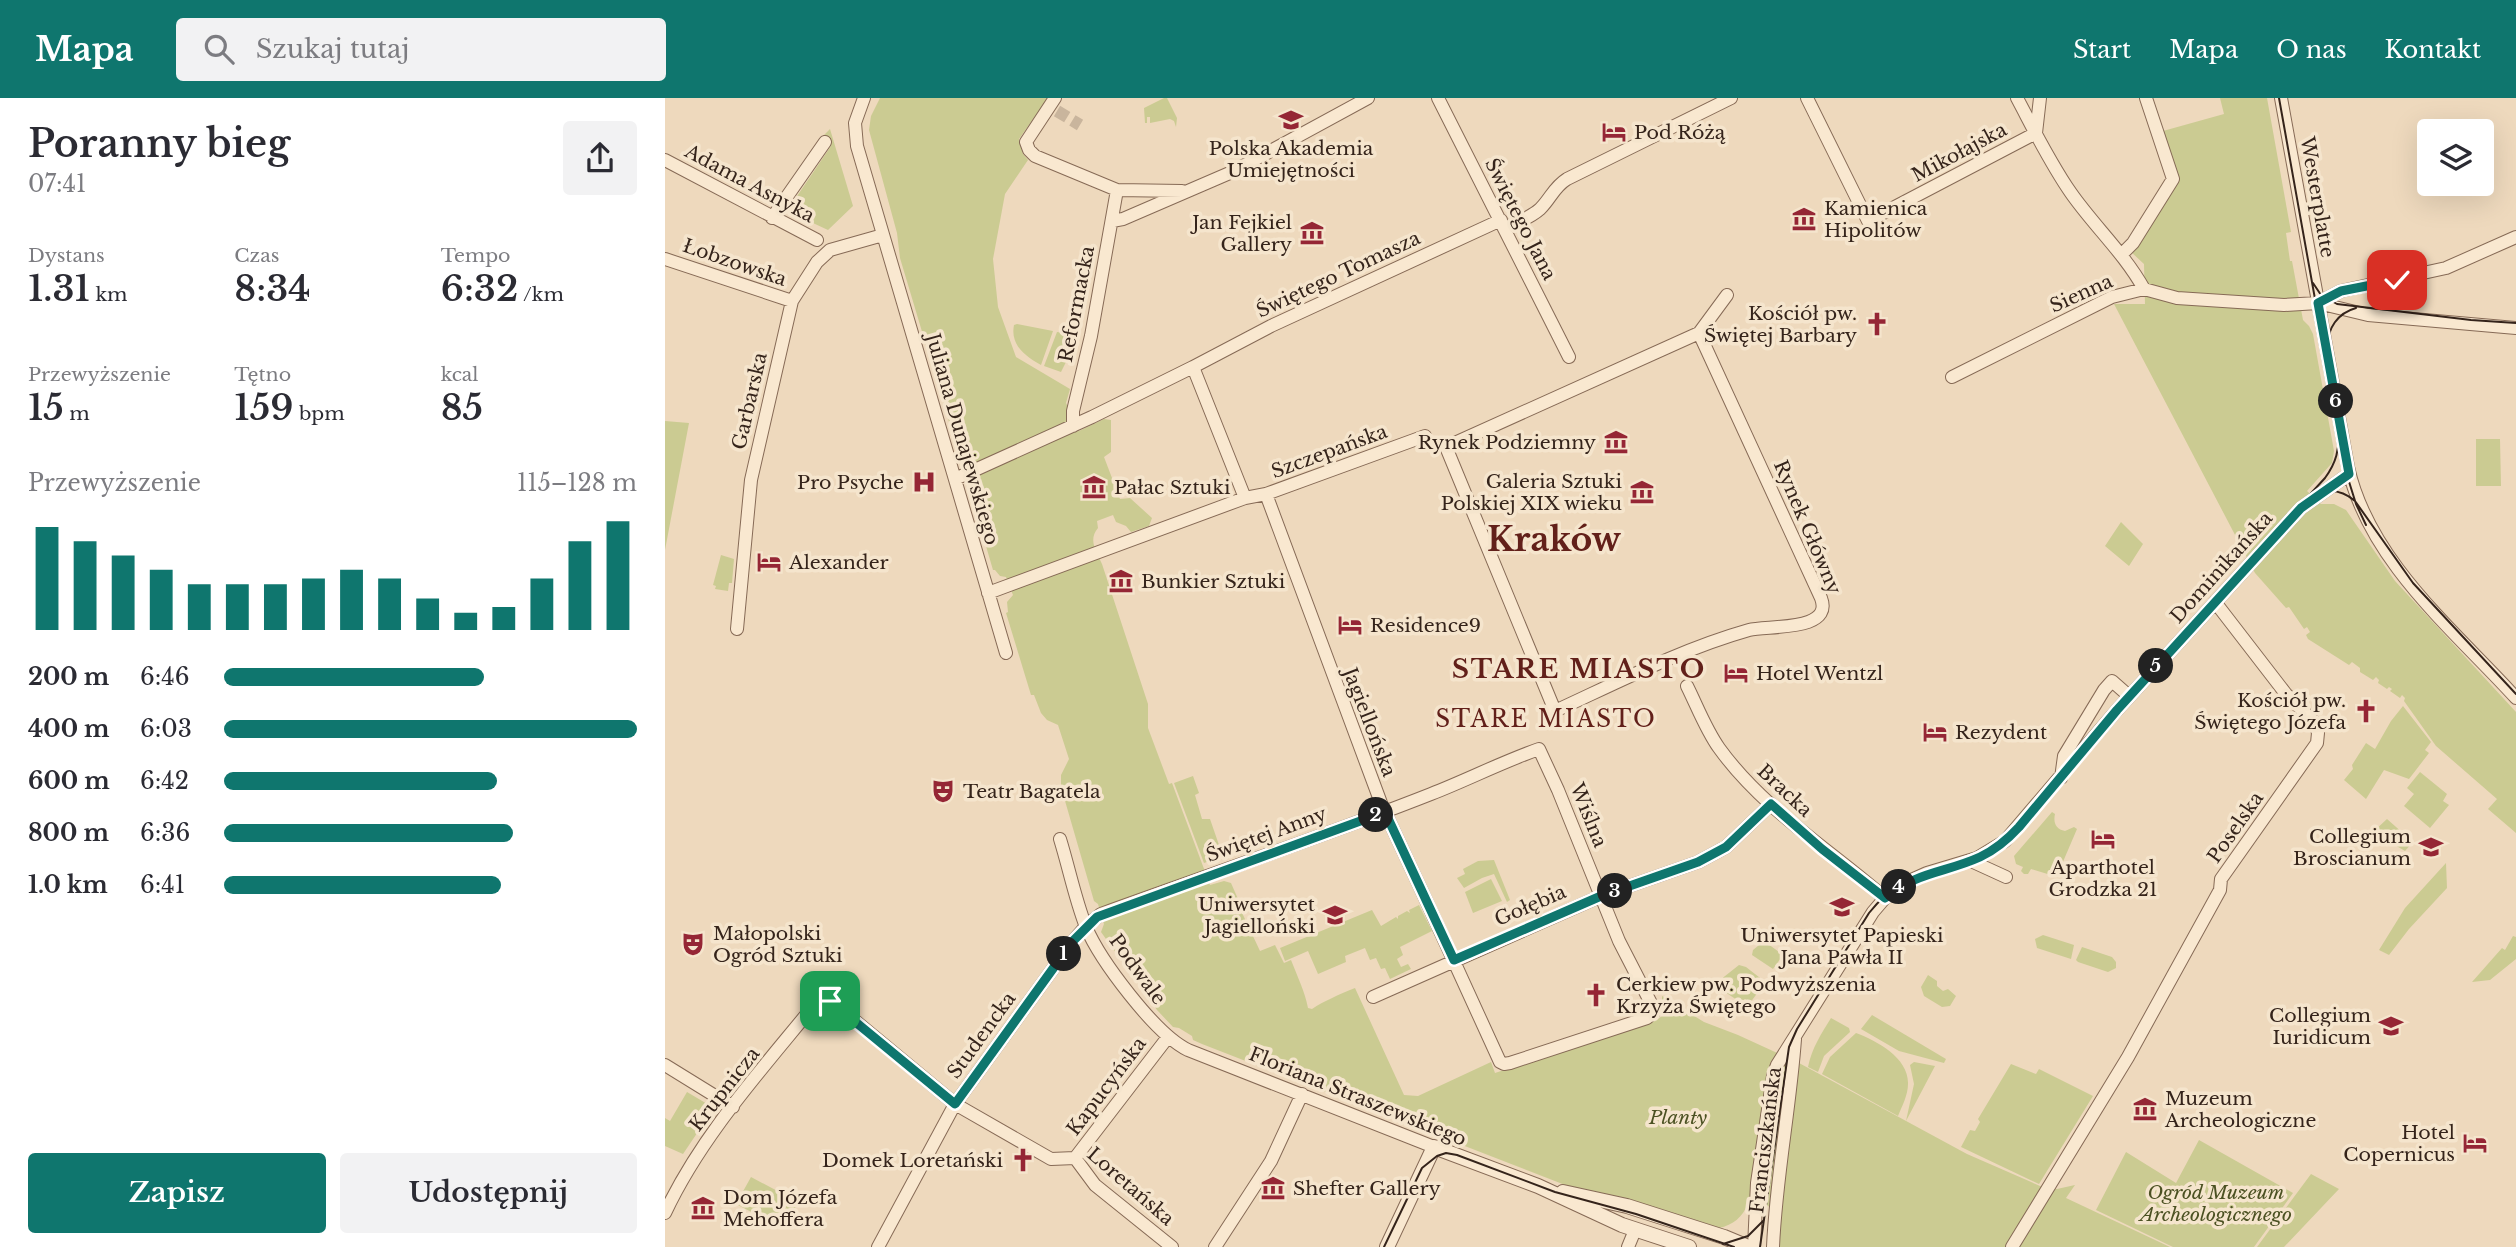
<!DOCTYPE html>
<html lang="pl">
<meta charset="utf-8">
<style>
:root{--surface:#fff;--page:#f2f2f3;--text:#2b2b33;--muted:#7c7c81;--accent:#0f766e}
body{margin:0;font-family:"Libre Baskerville",serif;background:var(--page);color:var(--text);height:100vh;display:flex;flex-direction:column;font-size:26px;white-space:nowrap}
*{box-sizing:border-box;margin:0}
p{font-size:23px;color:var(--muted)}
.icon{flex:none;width:38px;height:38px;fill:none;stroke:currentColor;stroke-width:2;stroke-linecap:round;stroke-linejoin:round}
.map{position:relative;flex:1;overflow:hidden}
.details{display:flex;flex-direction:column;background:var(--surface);width:665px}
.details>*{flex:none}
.controls{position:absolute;left:1752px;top:21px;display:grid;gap:14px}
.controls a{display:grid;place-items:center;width:77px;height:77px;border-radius:7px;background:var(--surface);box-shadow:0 7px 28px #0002;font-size:35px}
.pin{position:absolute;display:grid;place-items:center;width:60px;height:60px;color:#fff;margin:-30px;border-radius:14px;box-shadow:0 4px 10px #0006}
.km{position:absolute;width:35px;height:35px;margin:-18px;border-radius:50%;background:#222;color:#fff;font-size:19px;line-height:35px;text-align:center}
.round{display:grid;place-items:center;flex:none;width:74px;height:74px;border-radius:7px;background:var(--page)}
.overview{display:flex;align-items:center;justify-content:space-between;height:119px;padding:0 28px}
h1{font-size:38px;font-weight:600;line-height:52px}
.metrics{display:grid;grid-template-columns:repeat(3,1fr);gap:10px;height:119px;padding:7px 28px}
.metrics div{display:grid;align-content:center}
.metrics b{font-size:35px;font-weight:600}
.metrics small{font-size:19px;font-weight:400}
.metrics p{font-size:19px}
.chart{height:196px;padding:14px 28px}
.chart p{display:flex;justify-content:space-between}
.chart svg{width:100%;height:126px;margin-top:7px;stroke:var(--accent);stroke-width:6}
.primary-button{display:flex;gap:14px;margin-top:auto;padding:14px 28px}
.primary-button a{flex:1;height:80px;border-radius:7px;background:var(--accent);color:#fff;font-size:28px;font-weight:600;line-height:80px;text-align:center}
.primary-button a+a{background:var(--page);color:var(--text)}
ul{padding:0 28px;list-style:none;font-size:23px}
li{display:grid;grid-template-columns:112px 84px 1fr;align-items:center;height:52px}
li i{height:18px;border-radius:9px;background:var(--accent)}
header{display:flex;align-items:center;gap:42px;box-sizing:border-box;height:98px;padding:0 35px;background:var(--accent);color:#fff}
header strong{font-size:33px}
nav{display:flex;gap:38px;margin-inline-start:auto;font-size:24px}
.search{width:490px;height:63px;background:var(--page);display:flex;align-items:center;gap:18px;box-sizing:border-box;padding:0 24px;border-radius:7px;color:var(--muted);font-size:26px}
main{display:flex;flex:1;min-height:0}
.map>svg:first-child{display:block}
.green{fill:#cbcb92}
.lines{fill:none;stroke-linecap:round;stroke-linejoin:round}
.minor-tunnel{stroke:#c9b59d;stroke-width:12;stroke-dasharray:12 6;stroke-linecap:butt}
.minor-casing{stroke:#866a56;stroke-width:14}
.tertiary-casing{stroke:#866a56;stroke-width:16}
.minor{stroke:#f9e8d0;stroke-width:12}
.tertiary{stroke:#f9e8d0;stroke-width:14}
.tram{stroke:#35241b;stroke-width:2}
.route-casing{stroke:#fff;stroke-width:14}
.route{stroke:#0f766e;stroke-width:9}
.labels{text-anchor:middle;stroke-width:7;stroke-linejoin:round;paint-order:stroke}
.poi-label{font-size:19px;fill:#35241b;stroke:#f5e5cd;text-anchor:start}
.street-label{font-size:19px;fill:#35241b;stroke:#f5e5cd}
.park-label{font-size:19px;font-style:italic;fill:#4b5122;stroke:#f5e5cd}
.quarter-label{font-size:23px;letter-spacing:2px;fill:#62201a;stroke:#f5e5cd}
.district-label{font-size:26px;font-weight:bold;letter-spacing:2px;fill:#62201a;stroke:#f5e5cd}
.town-label{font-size:33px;font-weight:bold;fill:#62201a;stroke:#f5e5cd}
</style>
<header>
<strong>Mapa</strong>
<div class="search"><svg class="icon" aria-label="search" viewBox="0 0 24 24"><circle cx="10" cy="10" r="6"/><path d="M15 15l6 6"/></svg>Szukaj tutaj</div>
<nav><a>Start</a><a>Mapa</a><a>O nas</a><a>Kontakt</a></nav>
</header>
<main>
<section class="details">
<div class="overview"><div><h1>Poranny bieg</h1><p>07:41</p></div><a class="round"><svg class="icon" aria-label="share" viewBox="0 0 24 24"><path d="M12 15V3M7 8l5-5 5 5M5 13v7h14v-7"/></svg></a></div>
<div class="metrics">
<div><p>Dystans</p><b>1.31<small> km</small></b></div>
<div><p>Czas</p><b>8:34</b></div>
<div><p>Tempo</p><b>6:32<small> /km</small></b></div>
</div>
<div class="metrics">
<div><p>Przewyższenie</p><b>15<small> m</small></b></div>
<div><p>Tętno</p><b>159<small> bpm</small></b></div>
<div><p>kcal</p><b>85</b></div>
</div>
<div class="chart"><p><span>Przewyższenie</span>115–128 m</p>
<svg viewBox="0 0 160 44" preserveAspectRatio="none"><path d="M5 44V8M15 44V13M25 44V18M35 44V23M45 44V28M55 44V28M65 44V28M75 44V26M85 44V23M95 44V26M105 44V33M115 44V38M125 44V36M135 44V26M145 44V13M155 44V6"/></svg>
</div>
<ul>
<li><b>200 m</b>6:46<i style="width:63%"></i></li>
<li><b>400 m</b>6:03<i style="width:100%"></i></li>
<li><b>600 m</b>6:42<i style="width:66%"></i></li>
<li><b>800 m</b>6:36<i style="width:70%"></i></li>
<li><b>1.0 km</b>6:41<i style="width:67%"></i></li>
</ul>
<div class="primary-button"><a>Zapisz</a><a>Udostępnij</a></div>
</section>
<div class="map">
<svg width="1851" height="1149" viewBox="0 0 1851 1149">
<rect width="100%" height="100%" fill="#eed9bd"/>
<!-- green -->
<path class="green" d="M215 0H383L354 41 358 56 363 62 340 96 328 161 333 209 351 259 405 291 401 305 414 333 439 321 446 322V354L439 359 455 401 465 400 487 420 484 428 466 434 461 428 451 424 448 417 432 423 433 430C423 442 431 453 437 466L483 606V630L504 686 507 685 545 787 559 783 566 785 573 801 571 802 595 853 610 847 619 865 626 862C633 880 640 894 643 910L647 911C659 903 673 897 690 890L739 997 753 998 826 964 830 975 989 923 1004 914 997 904V898L1039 924 1073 937 1134 965 1302 1056 1375 1088 1392 1091 1410 1087 1401 1100 1505 1149H1112L1114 1110 1083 1105C1078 1119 1068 1127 1054 1130L913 1092 537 946 528 942 527 938 514 930 508 929 492 912 436 834 439 826 433 806 429 803 396 689V677L404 661 393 627 382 622 376 615 369 597H366L341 515 343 514 342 504 348 497 341 479 335 478 330 472H328L307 400 306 390 310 381 303 364 293 354 235 160 232 135 204 32 206 18Z
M499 0H502L512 20 511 29 509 23 505 21 485 25V19H482V25H480L479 10Z
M1555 0H1602L1626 134 1621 135 1625 163H1627L1638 222 1644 228 1648 236 1669 353 1667 365 1642 393 1656 406H1669L1681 412 1730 483 1851 614V735L1823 711 1832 701 1771 648 1739 603 1740 600 1737 597 1735 600 1725 593 1727 591 1724 589 1722 591 1713 585 1714 582 1711 579 1708 582 1695 574V570L1687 564 1684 567 1643 541 1641 537 1645 534 1642 529 1639 531 1624 509 1621 510 1590 475 1449 206H1480L1479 166 1465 153 1511 73 1498 33 1559 16Z
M165 31 188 108 163 132 122 113 166 48 156 40Z
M352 226 388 233 376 267C360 258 345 247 349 227Z
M392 234 399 235 406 246V254L396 274 379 268Z
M0 323 24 325 0 452Z
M1811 341H1835L1836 388H1811Z
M1456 424 1478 446 1464 468 1440 448Z
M56 457 69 461 67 485H64L63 493 50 491 51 488 48 487Z
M1738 608 1766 644 1760 652 1764 655 1744 681 1719 672 1701 701 1679 682 1688 671 1687 667 1701 645 1710 651 1726 623Z
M1755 674 1782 696 1778 703 1784 707 1765 730 1739 708 1749 696 1742 690Z
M528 678 534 695 530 697 537 721H545L554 747 546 748 553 760 539 765 509 685Z
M1387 714 1390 716C1388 725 1391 731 1400 733L1409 729 1412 731 1394 773 1389 778 1366 771 1363 776H1359L1356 773 1358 769 1351 766 1349 758Z
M1722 721 1748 744 1740 753 1708 734Z
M829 762 845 802 842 804 829 776 817 780 799 790 792 780 800 776 798 771 813 763Z
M1781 765 1782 790 1744 831 1724 857 1714 852 1740 810Z
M826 781 837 803 808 815 800 794Z
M754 807 767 833 735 849 738 857 732 861 736 869 743 866 746 871 725 881 720 870 716 871 711 860 705 862 700 850 680 858 681 864 653 876 643 853 620 863 615 850 707 812 716 828 731 819 733 821V818L742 813 745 815 744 812Z
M1378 837 1409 847 1406 861 1372 850 1370 841Z
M1848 838 1851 839V861L1825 882 1807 884 1837 850 1840 852Z
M1099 843 1118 857 1108 871 1087 857 1088 852Z
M1417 849 1447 859 1451 864V870L1443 874 1413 864 1411 862Z
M1074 867 1081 869 1099 883V886L1085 905 1080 901 1075 904 1054 890 1055 882Z
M1263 877 1272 883V888L1278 893 1283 891 1291 898 1285 908 1277 909 1259 898 1256 889Z
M1207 917 1281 961 1279 965 1234 953 1196 931Z
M1166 920 1184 930 1185 934 1159 958 1153 974 1143 969C1147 950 1156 936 1166 920Z
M1191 935C1212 943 1244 960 1243 986 1243 997 1237 1008 1233 1018L1157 976 1165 959Z
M1249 964 1270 968 1241 1023 1249 986 1245 967Z
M1346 966 1371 976 1374 971 1428 998 1374 1086 1296 1049 1305 1032 1310 1033 1315 1024 1313 1021Z
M22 994 49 1010 18 1056 0 1048V1020L5 1023Z
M1534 1042 1628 1095 1589 1149H1508L1431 1112 1461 1054 1511 1085Z
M1646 1076 1674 1091 1619 1149H1592Z
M86 1079 133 1104 119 1131 71 1106Z"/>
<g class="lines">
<!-- minor-tunnel -->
<path class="minor-tunnel" d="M392 13 415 27"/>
<!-- minor casing -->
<g class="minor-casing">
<path id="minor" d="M199 0 190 25 192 48 341 555
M390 0 361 44 364 52 370 58 452 92 517 93
M773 0 904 259
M1142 0 1203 123 1371 35
M1352 0C1369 32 1385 65 1406 95 1429 128 1459 155 1479 191
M1616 0 1683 369C1704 463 1788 531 1851 600
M1371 35 1375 0
M0 62 152 142
M107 120 160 44
M447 123 458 121 567 74 703 0
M840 130C853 124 865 120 875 111 886 100 889 89 902 81L1066 0
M1456 157 1468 145 1508 81 1481 0
M0 161 127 203
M1653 205 1676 193 1781 170 1851 139
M1034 235 1156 500C1169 534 1102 527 1084 532 1017 551 953 584 890 613L781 349Z
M1034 235 1062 197
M528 269 606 228 836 122
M1287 279 1447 199 1479 191 1512 200 1619 207 1653 205 1703 217 1851 230
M408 328V313L426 238 452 92
M290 381 427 319 528 269 580 400
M323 495 580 400 601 396 760 338
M72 531 86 382 127 203 152 164 165 152 218 137
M1022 588C1032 608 1041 632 1054 650 1098 711 1164 751 1220 800
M1396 680 1399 658 1439 592 1447 583 1464 598
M395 741C404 770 410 801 421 829 435 862 490 936 523 952L769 1049
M1306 763 1341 779
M708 899 936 798 1033 764 1061 749 1106 706
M0 967 68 1009
M410 1060 503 939
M410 1060 430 1087 507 1149
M0 1115C38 1034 102 966 158 896L290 1006 386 1061 410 1060
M213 1149 290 1006 408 843 421 828 436 816C546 776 657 739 766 696 802 682 837 664 874 651L893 692 954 843 990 913 982 920 845 965 839 966 835 964C797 880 759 797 720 714L716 705 601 396
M550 1149 606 1063 637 996
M963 1149 970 1132
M1089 1149 1092 1085 1108 978 1112 967 1208 814 1220 800 1242 784 1262 775 1312 760 1340 743 1452 612 1636 410 1684 376
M1108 1149C1111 1079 1125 1011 1130 941
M1347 1149 1463 959 1555 792 1556 781 1652 645 1653 635 1650 625 1621 596 1550 504"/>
</g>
<!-- tertiary casing -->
<g class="tertiary-casing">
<path id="tertiary" d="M898 1094 962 1108 1059 1139 1083 1149
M722 1149 769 1049 873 1088 957 1127 1024 1149"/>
</g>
<!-- minor -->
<use href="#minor" class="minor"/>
<!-- tertiary -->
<use href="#tertiary" class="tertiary"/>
<!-- tram -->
<path class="tram" d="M1614 0 1681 374 1691 406 1701 427
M1648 185 1656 197 1672 206 1806 222 1851 225
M1663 249C1662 230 1673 215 1691 210
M1645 399C1661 390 1676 391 1690 403L1748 485 1851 596
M1058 1146 1083 1138 1099 1122
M719 1149 757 1070 772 1058 781 1055 792 1057 890 1094 971 1116 1069 1149
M1095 1149 1124 949 1132 931 1204 815C1247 760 1302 777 1349 731L1463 595 1660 380C1671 365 1675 351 1673 332"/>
</g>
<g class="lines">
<!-- route casing -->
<g class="route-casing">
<path id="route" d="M165 903 290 1006 408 843 432 819 720 714 789 862 936 798 1033 764 1061 749 1106 706 1157 751 1220 800C1253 773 1280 775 1315 759 1330 752 1343 741 1354 729L1452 612 1636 410 1684 376 1653 205 1676 193 1732 182"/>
</g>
<!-- route -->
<use href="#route" class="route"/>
</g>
<!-- icons -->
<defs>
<g id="university-bare" transform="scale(1.89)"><path d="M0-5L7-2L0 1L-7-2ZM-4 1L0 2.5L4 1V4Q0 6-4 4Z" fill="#952635" stroke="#f5e5cd" stroke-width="2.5" paint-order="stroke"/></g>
<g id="hotel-bare" transform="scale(1.89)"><path d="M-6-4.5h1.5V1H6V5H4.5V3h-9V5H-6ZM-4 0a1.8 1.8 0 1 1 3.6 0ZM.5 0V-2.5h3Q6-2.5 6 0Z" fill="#952635" stroke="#f5e5cd" stroke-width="2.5" paint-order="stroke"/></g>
<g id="museum-bare" transform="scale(1.89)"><path d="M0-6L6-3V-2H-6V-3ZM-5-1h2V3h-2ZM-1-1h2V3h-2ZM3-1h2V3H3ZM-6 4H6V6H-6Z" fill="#952635" stroke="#f5e5cd" stroke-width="2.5" paint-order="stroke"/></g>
<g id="church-bare" transform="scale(1.89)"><path d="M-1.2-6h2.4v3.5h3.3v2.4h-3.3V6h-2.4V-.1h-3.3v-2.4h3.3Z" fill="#952635" stroke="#f5e5cd" stroke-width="2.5" paint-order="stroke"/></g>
<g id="hospital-bare" transform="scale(1.89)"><path d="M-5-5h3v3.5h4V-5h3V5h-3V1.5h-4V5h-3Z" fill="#952635" stroke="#f5e5cd" stroke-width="2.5" paint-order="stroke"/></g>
<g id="theatre-bare" transform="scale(1.89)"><path d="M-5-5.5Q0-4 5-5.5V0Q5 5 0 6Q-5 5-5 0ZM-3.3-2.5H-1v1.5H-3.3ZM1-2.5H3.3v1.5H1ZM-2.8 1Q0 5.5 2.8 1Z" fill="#952635" stroke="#f5e5cd" stroke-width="2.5" paint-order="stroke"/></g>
</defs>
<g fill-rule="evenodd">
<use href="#university-bare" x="626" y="22"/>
<use href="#hotel-bare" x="949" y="34"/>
<use href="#museum-bare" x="1139" y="121"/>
<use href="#museum-bare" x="647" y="135"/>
<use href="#church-bare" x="1212" y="226"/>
<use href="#museum-bare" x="951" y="344"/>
<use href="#hospital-bare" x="259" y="384"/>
<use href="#museum-bare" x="429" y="389"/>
<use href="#museum-bare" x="977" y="394"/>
<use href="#hotel-bare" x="104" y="464"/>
<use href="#museum-bare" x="456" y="483"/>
<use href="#hotel-bare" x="685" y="527"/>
<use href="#hotel-bare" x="1071" y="575"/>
<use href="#church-bare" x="1701" y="613"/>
<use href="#hotel-bare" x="1270" y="634"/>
<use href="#theatre-bare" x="278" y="693"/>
<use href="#hotel-bare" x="1438" y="741"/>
<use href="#university-bare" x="1766" y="749"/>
<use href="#university-bare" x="1177" y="809"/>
<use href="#university-bare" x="670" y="817"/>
<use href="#theatre-bare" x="28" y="846"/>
<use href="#church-bare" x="931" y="897"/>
<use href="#university-bare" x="1726" y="928"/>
<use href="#museum-bare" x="1480" y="1011"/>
<use href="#hotel-bare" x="1810" y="1045"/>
<use href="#church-bare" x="358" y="1062"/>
<use href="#museum-bare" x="608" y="1090"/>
<use href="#museum-bare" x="38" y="1110"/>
</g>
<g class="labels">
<!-- poi labels -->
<g class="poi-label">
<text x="969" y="41">Pod Różą</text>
<text x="626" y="57" text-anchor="middle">Polska Akademia<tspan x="626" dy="22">Umiejętności</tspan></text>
<text x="1159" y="117">Kamienica<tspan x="1159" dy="22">Hipolitów</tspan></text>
<text x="627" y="131" text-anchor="end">Jan Fejkiel<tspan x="627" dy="22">Gallery</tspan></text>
<text x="1192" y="222" text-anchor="end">Kościół pw.<tspan x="1192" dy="22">Świętej Barbary</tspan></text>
<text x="931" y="351" text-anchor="end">Rynek Podziemny</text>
<text x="957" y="390" text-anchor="end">Galeria Sztuki<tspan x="957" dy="22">Polskiej XIX wieku</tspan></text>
<text x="239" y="391" text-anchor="end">Pro Psyche</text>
<text x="449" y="396">Pałac Sztuki</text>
<text x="124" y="471">Alexander</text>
<text x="476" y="490">Bunkier Sztuki</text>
<text x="705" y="534">Residence9</text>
<text x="1091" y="582">Hotel Wentzl</text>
<text x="1681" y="609" text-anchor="end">Kościół pw.<tspan x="1681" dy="22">Świętego Józefa</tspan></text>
<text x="1290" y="641">Rezydent</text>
<text x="298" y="700">Teatr Bagatela</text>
<text x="1746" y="745" text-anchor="end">Collegium<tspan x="1746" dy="22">Broscianum</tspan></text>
<text x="1438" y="776" text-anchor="middle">Aparthotel<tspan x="1438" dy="22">Grodzka 21</tspan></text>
<text x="650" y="813" text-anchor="end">Uniwersytet<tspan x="650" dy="22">Jagielloński</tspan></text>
<text x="48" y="842">Małopolski<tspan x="48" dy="22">Ogród Sztuki</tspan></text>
<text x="1177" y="844" text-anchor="middle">Uniwersytet Papieski<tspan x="1177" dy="22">Jana Pawła II</tspan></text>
<text x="951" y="893">Cerkiew pw. Podwyższenia<tspan x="951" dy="22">Krzyża Świętego</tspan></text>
<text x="1706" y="924" text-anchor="end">Collegium<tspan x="1706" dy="22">Iuridicum</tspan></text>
<text x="1500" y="1007">Muzeum<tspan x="1500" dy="22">Archeologiczne</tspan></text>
<text x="1790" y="1041" text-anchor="end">Hotel<tspan x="1790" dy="22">Copernicus</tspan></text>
<text x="338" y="1069" text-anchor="end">Domek Loretański</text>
<text x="628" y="1097">Shefter Gallery</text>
<text x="58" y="1106">Dom Józefa<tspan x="58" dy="22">Mehoffera</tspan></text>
</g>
<!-- street labels -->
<g class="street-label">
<text transform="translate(1294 54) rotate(-28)" y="7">Mikołajska</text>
<text transform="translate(85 85) rotate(28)" y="7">Adama Asnyka</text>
<text transform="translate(1653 99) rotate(80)" y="7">Westerplatte</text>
<text transform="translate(856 121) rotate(63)" y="7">Świętego Jana</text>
<text transform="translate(70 164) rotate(19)" y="7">Łobzowska</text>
<text transform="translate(673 176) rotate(-25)" y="7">Świętego Tomasza</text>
<text transform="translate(1416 195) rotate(-24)" y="7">Sienna</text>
<text transform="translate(411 206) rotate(-79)" y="7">Reformacka</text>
<text transform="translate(84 303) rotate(-77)" y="7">Garbarska</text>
<text transform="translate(298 341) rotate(74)" y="7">Juliana Dunajewskiego</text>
<text transform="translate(664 353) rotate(-20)" y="7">Szczepańska</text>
<text transform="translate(1143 429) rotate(67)" y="7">Rynek Główny</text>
<text transform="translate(1556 469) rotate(-48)" y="7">Dominikańska</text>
<text transform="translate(705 624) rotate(69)" y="7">Jagiellońska</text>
<text transform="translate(1120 692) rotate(43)" y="7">Bracka</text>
<text transform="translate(924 717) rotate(68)" y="7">Wiślna</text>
<text transform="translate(1570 729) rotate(-55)" y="7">Poselska</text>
<text transform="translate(601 736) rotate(-20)" y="7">Świętej Anny</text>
<text transform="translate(865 807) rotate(-23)" y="7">Gołębia</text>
<text transform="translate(473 871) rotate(54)" y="7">Podwale</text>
<text transform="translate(316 937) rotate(-54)" y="7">Studencka</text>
<text transform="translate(441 988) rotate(-53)" y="7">Kapucyńska</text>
<text transform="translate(59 991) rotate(-52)" y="7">Krupnicza</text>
<text transform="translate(693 998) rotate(22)" y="7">Floriana Straszewskiego</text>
<text transform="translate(1100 1042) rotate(-83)" y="7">Franciszkańska</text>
<text transform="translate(466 1088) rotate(41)" y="7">Loretańska</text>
</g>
<!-- park labels -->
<g class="park-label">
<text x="1013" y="1026">Planty</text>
<text x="1551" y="1101">Ogród Muzeum<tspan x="1551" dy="22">Archeologicznego</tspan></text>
</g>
<!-- quarter labels -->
<g class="quarter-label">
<text x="881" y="629">STARE MIASTO</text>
</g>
<!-- district labels -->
<g class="district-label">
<text x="914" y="580">STARE MIASTO</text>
</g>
<!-- town labels -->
<g class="town-label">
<text x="889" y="453">Kraków</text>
</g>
</g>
</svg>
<div class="controls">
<a><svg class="icon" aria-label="layers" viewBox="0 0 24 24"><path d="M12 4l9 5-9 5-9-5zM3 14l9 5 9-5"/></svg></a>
</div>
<div class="pin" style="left:165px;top:903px;background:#1e9e55"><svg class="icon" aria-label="arrive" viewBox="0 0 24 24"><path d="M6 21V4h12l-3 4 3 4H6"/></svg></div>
<div class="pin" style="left:1732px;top:182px;background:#d93025"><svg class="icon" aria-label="check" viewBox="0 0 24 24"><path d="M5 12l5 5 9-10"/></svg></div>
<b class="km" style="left:399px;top:856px">1</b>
<b class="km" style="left:711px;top:717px">2</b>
<b class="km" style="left:950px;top:793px">3</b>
<b class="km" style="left:1234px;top:789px">4</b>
<b class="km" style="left:1491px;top:568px">5</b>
<b class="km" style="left:1671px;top:303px">6</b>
</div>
</main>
